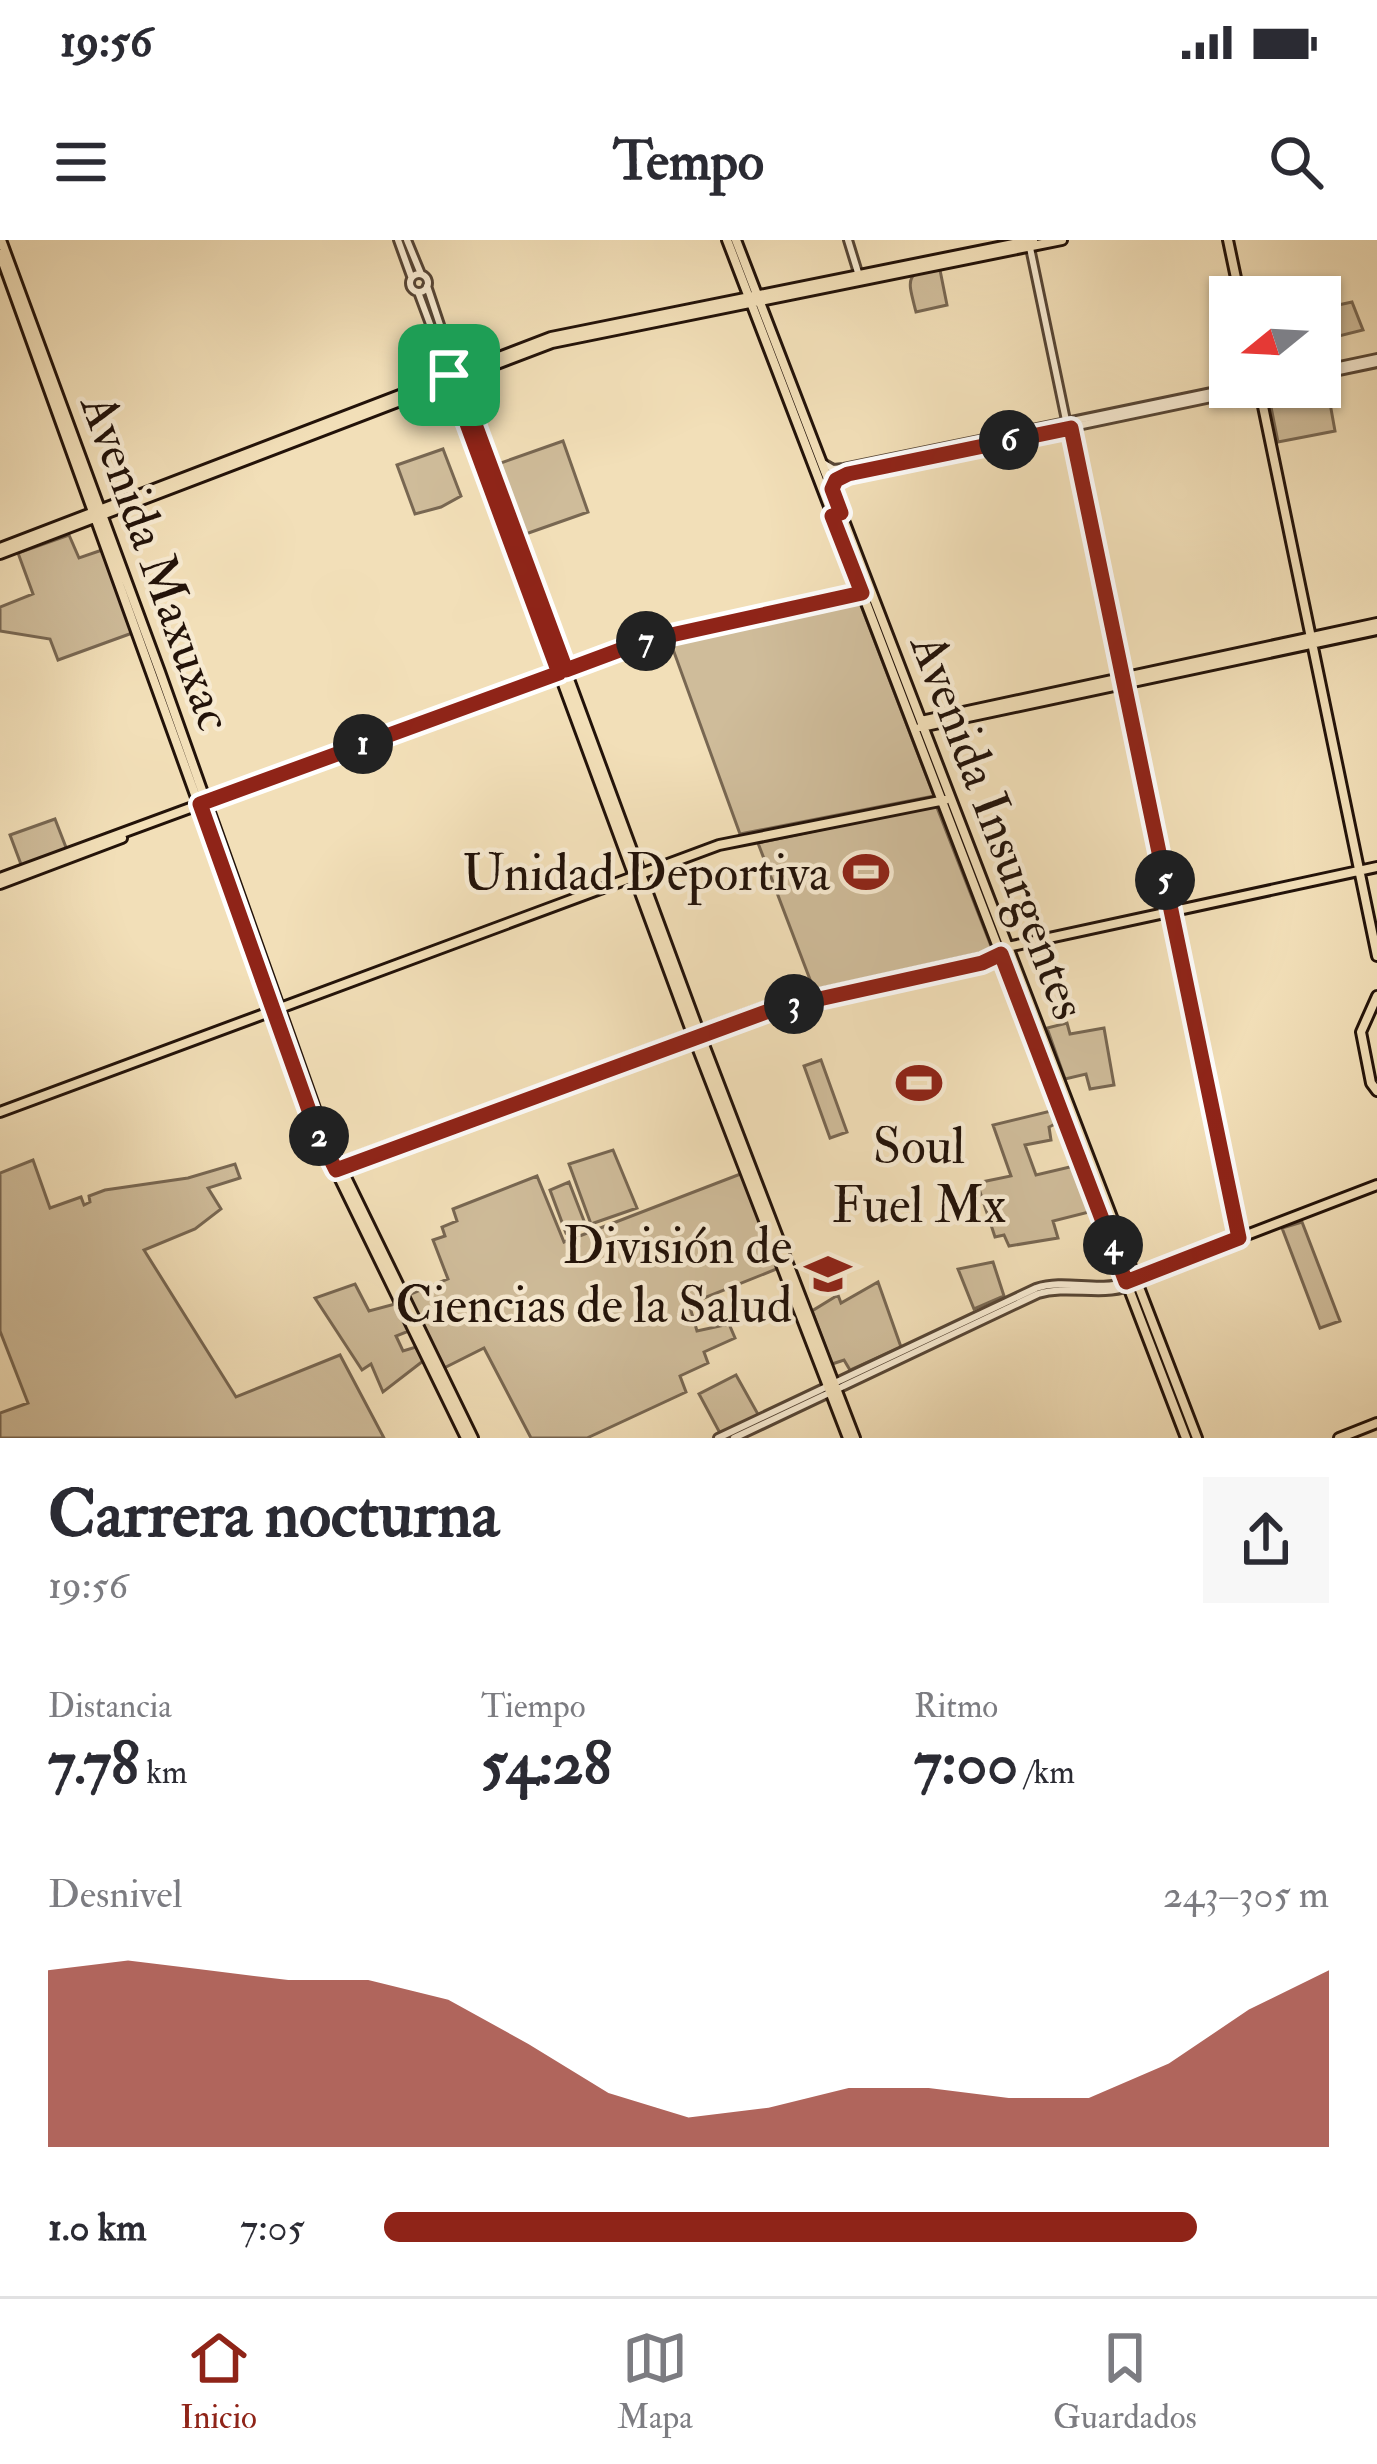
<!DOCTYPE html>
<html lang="es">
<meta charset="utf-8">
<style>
:root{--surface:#fff;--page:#f7f7f7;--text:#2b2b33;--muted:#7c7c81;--line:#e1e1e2;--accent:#8f2418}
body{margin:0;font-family:"IM FELL Double Pica",serif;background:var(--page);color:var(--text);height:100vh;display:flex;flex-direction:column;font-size:45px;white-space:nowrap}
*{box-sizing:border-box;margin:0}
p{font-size:39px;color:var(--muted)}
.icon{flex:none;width:66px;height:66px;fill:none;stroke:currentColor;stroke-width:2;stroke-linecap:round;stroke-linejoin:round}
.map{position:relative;height:1198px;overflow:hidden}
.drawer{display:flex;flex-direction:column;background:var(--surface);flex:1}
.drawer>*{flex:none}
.needle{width:78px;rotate:252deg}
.buttons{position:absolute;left:1209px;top:36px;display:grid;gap:24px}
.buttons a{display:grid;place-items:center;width:132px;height:132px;border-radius:0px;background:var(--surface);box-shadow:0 3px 9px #0004;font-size:60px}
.pin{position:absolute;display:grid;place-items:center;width:102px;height:102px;color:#fff;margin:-51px;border-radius:24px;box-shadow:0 6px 18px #0006}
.km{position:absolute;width:60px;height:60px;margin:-30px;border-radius:50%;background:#222;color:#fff;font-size:33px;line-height:60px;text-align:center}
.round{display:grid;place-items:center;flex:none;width:126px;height:126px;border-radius:0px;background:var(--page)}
.summary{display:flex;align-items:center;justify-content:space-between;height:204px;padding:0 48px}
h1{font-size:66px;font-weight:700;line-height:90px}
.stats{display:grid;grid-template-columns:repeat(3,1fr);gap:18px;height:204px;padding:12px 48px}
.stats div{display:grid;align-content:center}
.stats b{font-size:60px;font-weight:700}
.stats small{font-size:33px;font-weight:400}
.stats p{font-size:33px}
.chart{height:336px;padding:24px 48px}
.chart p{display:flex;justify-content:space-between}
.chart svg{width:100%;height:216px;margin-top:12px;fill:var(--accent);opacity:.7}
ul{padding:0 48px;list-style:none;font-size:39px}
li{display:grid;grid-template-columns:192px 144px 1fr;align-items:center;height:90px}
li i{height:30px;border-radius:15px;background:var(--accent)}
.status{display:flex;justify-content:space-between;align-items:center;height:84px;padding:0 60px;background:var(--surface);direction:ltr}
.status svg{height:33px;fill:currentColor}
header{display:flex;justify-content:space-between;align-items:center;height:156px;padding:0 48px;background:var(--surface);font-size:54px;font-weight:700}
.tab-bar{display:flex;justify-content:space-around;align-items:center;height:168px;border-top:3px solid var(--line);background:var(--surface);font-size:33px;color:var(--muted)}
.tab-bar a{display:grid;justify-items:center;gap:6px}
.tab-bar .on{color:var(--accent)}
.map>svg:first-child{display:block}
.green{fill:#cfbc9a;stroke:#786752;stroke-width:3}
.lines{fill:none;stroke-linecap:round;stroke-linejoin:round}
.minor-casing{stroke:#564535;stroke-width:12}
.major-casing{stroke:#221209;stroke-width:14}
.minor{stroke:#f7ead1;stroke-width:6}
.major{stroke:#f2dfb8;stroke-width:8}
.route-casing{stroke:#fff;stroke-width:24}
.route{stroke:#8f2418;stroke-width:15}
.labels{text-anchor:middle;stroke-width:9;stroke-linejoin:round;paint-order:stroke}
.street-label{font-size:51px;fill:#221209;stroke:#f7ead1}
.poi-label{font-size:51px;fill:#221209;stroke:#f7ead1;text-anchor:end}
</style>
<div class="status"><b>19:56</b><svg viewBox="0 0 49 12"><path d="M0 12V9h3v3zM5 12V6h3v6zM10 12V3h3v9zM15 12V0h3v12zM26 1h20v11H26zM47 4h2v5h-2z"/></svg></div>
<header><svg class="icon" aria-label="menu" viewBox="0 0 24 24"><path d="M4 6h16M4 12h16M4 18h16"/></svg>Tempo<svg class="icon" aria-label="search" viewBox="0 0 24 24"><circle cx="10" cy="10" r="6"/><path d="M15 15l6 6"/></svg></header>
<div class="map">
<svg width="1377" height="1198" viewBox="0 0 1377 1198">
<rect width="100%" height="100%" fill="#f2dfb8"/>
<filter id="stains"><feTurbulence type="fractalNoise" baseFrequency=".00167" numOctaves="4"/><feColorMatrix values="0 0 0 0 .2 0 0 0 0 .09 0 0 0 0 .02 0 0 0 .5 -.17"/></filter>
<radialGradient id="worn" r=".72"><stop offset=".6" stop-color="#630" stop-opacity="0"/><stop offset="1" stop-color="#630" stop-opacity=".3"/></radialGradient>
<!-- green -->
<path class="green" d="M939 25 947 65 916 72C908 40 903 33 939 25Z
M1352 62 1363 90 1327 99 1320 69Z
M1326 141 1335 191 1278 202 1268 152 1320 147V142Z
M563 201 588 272 520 296 498 224Z
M443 209 461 256 441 267 415 274 397 225Z
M69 295 79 318 105 309 135 392 58 420 50 399 0 391V367L33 354 18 313Z
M860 363 934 556 740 594 670 401Z
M936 565 991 706 989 711 814 750 758 603Z
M55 579 67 610 22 627 10 595Z
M1067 783 1070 794 1104 788 1114 845 1090 849 1086 834 1065 839 1047 788Z
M821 820 847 892 830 898 804 826Z
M1055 870 1059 882 1049 887 1051 900 1025 905 1036 935 1074 926 1093 971 1053 981 1058 998 1009 1006 1004 995 995 997 977 943 1011 936 993 885Z
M613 910 637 968 591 984 569 924Z
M33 920 50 968 81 957 84 965 90 962 89 956 105 950 188 938 235 924 240 938 208 948 221 969 195 989 144 1010 236 1157 340 1115 384 1198H0V1173L28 1163 0 1091V933Z
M743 933 779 1028 689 1064 697 1091 729 1084 735 1098 704 1112 708 1123 680 1136 686 1152 587 1198H531L484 1108 444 1128 408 1055 448 1039 433 1000 445 996 442 987 457 981 453 969 537 936 564 1002Z
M569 942 586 986 566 993 550 950Z
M1302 982 1340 1081 1320 1088 1282 988Z
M993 1022 1004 1056 974 1069 958 1029Z
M878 1042 901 1107 850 1130 844 1120 832 1124 812 1071 838 1055 841 1063Z
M355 1044 369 1071 395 1064 409 1091 396 1096 403 1111 416 1107 423 1121 383 1152 371 1124 362 1130 315 1058Z
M736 1135 759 1176 721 1195 699 1154Z"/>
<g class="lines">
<!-- minor casing -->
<g class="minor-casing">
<path id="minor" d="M398 0 411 36
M407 0 421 34
M848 0 860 39
M1029 3 1238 1004
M410 43a9 9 0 1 1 18 0a9 9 0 1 1-18 0Z
M427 46 456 133
M418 52 449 135
M1320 130 1377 118
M1320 135 1377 123
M823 223 833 229 844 228 1236 147
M832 249 836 240 848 234 1264 147
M1124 444 1169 660
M972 726 1001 714
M337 924 777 762 972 721 999 710
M339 929 774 769 959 728
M718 1198 1036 1048C1065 1038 1097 1052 1126 1042
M734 1198 1038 1054C1068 1045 1099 1057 1128 1047"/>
</g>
<!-- major casing -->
<g class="major-casing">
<path id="major" d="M1 0 160 432 322 888 473 1198
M727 0 1186 1198
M736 0 1197 1198
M1228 0 1240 57
M0 14 316 890 466 1198
M456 133 701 797 855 1198
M449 135 694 799 848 1198
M1259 147 1377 716
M0 308 551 97 1033 0
M0 314 552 103 1062 0
M921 481 1377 383
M921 487 1377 390
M0 638 644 401 863 353
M0 644 122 598
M1003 708 1377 627
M1377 756 1361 792 1371 843 1377 851
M0 872 719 605 945 560
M1132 1039 1377 945
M1339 1198 1377 1183"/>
</g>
<!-- minor -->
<use href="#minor" class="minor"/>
<!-- major -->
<use href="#major" class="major"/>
</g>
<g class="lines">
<!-- route casing -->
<g class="route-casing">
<path id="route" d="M456 133 566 430 644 401 862 353 832 276 841 273 832 249 836 240 848 234 1071 188 1239 998 1126 1042 1001 714 982 723 774 769 336 930 316 890 200 564 559 433 449 135Z"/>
</g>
<!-- route -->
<use href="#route" class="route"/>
</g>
<!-- icons -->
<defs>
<g id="stadium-bare" transform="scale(3.6)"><path d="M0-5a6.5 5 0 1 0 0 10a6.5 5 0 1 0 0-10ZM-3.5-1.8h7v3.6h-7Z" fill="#8f2418" stroke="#f7ead1" stroke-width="2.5" paint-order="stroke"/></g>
<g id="university-bare" transform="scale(3.6)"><path d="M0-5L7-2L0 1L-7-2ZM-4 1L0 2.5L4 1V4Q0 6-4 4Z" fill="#8f2418" stroke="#f7ead1" stroke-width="2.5" paint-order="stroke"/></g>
</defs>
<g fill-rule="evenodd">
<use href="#stadium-bare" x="866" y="632"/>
<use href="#stadium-bare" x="919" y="843"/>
<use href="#university-bare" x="828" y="1034"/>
</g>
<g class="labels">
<!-- street labels -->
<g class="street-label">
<text transform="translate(158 322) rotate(70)" y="18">Avenida Maxuxac</text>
<text transform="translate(1000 586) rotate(69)" y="18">Avenida Insurgentes</text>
</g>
<!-- poi labels -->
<g class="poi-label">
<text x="830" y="650">Unidad Deportiva</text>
<text x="919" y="923" text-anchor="middle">Soul<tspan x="919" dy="59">Fuel Mx</tspan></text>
<text x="792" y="1023">División de<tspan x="792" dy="59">Ciencias de la Salud</tspan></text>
</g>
</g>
<rect width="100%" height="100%" filter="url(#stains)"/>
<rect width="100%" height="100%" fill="url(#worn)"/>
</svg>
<div class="buttons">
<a><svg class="needle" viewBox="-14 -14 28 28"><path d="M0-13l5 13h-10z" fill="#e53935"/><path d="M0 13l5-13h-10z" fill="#7c7c81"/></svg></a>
</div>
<div class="pin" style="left:449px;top:135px;background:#1e9e55"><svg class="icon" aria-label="arrive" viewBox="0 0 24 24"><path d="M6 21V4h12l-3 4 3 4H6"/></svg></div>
<b class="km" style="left:363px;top:504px">1</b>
<b class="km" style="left:319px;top:896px">2</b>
<b class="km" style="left:794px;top:764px">3</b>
<b class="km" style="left:1113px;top:1005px">4</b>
<b class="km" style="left:1165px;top:640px">5</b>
<b class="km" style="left:1009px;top:200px">6</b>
<b class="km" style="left:646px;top:401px">7</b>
</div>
<section class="drawer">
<div class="summary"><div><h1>Carrera nocturna</h1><p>19:56</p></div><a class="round"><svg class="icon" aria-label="share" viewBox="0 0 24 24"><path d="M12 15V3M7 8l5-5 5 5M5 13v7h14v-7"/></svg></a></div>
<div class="stats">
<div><p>Distancia</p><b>7.78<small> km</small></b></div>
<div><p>Tiempo</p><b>54:28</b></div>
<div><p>Ritmo</p><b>7:00<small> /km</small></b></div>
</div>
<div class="chart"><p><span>Desnivel</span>243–305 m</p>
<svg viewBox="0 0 160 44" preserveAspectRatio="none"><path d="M0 44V8L10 6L20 8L30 10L40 10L50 14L60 23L70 33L80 38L90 36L100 32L110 32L120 34L130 34L140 27L150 16L160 8V44z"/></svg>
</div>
<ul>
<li><b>1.0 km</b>7:05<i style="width:86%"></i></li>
</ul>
</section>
<nav class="tab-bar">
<a class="on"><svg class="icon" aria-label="home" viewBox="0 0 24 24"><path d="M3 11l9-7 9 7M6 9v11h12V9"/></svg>Inicio</a>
<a><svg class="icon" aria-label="map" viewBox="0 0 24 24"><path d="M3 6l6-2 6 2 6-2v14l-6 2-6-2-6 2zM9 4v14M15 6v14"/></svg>Mapa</a>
<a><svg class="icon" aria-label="saved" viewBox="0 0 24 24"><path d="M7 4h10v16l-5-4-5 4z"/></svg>Guardados</a>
</nav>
